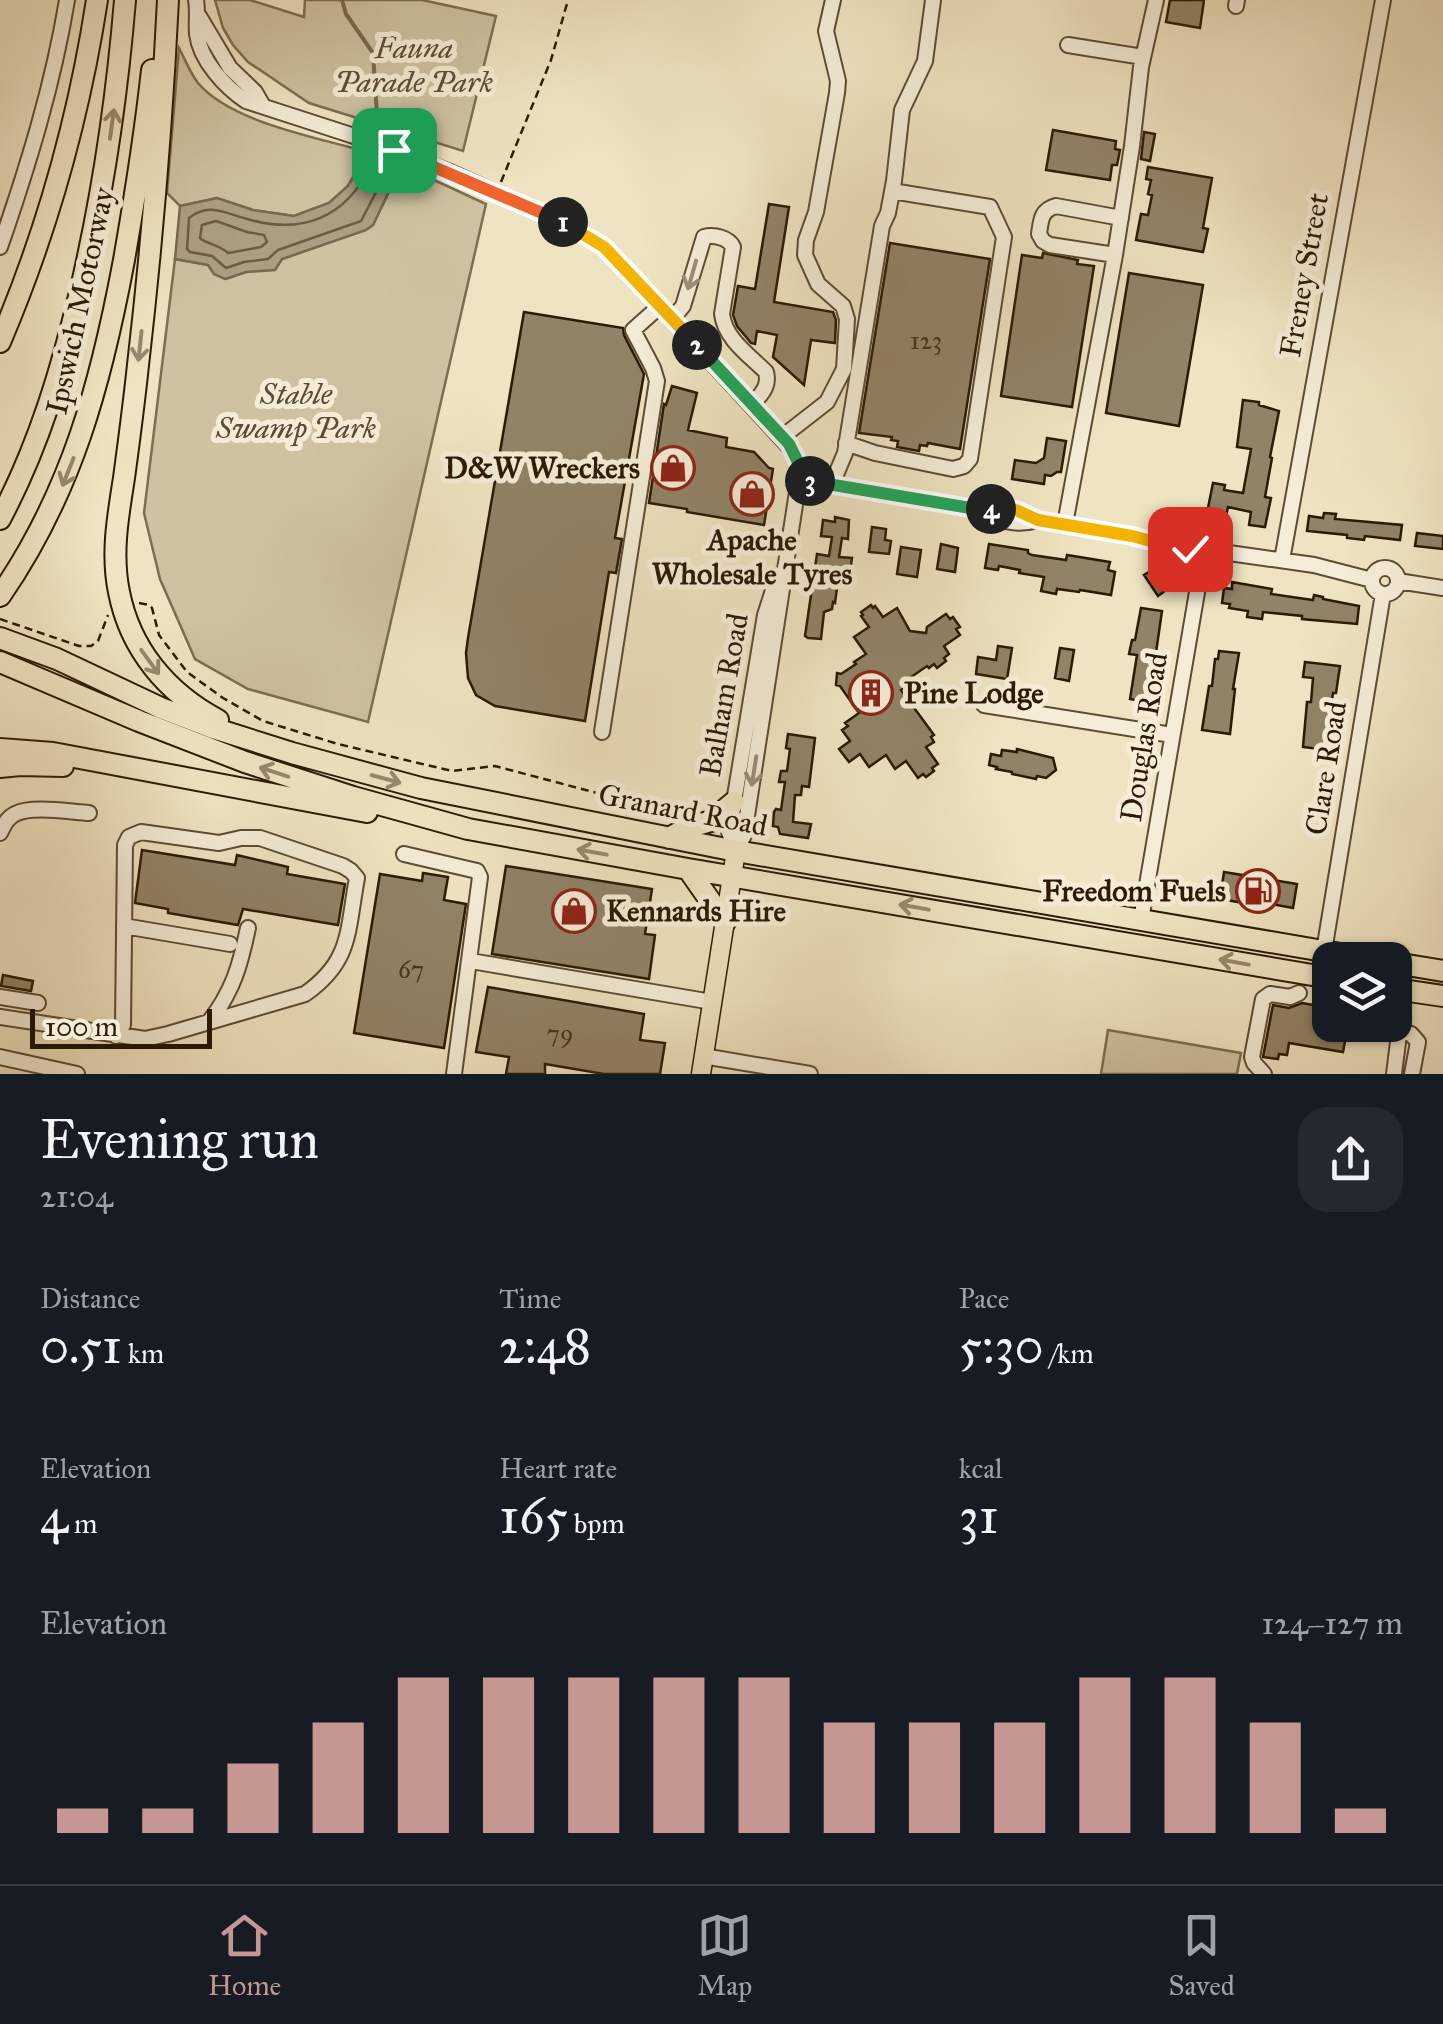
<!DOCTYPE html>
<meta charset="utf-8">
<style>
:root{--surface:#171b24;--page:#242831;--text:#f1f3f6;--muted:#9ea1a6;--line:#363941;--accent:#c59692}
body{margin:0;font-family:"IM FELL Great Primer",serif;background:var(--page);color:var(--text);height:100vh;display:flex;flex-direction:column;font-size:38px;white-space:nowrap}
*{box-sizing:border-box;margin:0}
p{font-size:32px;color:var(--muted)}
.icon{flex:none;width:55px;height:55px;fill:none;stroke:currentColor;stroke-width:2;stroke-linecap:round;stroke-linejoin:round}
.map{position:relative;height:1074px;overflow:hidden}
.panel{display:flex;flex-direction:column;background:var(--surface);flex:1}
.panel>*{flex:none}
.controls{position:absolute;left:1312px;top:942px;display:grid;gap:20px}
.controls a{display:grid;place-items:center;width:100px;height:100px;border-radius:20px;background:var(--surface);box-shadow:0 2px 8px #0004;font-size:50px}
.scale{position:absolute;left:30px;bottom:25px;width:182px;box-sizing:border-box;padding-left:10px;border:5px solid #2b1a04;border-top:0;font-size:28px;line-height:35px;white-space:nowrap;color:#2b1a04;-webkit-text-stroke:8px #f5edd7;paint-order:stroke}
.pin{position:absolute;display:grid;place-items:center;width:85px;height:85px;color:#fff;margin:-42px;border-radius:20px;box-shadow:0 5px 15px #0006}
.km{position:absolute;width:50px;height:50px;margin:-25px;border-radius:50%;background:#222;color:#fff;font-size:28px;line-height:50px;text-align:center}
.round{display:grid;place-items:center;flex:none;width:105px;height:105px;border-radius:30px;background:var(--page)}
.headline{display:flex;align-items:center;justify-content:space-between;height:170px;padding:0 40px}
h1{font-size:55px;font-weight:600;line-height:75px}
.metrics{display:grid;grid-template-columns:repeat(3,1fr);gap:15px;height:170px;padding:10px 40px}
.metrics div{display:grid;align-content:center}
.metrics b{font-size:50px;font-weight:600}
.metrics small{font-size:28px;font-weight:400}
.metrics p{font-size:28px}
.chart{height:280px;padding:20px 40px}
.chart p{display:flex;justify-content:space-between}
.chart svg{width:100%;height:180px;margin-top:10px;stroke:var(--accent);stroke-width:6}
.tab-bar{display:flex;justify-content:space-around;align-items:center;height:140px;border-top:2px solid var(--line);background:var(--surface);font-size:28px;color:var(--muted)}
.tab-bar a{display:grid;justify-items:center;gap:5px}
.tab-bar .on{color:var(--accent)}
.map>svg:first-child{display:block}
.green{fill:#cec2a1;stroke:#7c6e52;stroke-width:2.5}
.water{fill:#ac9f81;stroke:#786a4f;stroke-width:2.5}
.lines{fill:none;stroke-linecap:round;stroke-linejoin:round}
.shore{stroke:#6c5c42;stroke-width:2.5}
.stream{stroke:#786a4f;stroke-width:4}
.building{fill:#918366;stroke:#2b1a04;stroke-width:2.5}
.minor-casing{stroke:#5c4c33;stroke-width:18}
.major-casing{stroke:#2b1a04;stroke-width:21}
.highway-casing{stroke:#2b1a04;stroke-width:24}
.path{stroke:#2b1a04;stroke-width:2.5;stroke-dasharray:8 5;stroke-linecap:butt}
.minor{stroke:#f5edd7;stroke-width:14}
.major{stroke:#efe4c1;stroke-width:18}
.highway{stroke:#efe4c1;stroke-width:20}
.oneway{stroke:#97896c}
.oneway2{stroke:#9a8e78}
.split-1-casing{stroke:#fff;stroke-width:20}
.split-2-casing{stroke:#fff;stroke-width:20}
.split-3-casing{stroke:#fff;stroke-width:20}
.split-4-casing{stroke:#fff;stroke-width:20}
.split-5-casing{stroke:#fff;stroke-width:20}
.split-1{stroke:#f0652b;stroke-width:12}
.split-2{stroke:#f5b400;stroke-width:12}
.split-3{stroke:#22a559;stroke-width:12}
.split-4{stroke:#22a559;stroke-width:12}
.split-5{stroke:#f5b400;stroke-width:12}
.labels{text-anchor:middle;stroke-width:10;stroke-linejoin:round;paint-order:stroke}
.number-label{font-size:25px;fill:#44341c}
.park-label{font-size:30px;font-style:italic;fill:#5c4c33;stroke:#f5edd7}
.street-label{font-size:30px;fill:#2b1a04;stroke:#f5edd7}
.poi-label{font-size:30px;font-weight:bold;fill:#2b1a04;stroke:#f5edd7;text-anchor:end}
</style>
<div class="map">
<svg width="1443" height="1074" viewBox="0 0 1443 1074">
<rect width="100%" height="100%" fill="#efe4c1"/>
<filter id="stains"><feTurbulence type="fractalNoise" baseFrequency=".002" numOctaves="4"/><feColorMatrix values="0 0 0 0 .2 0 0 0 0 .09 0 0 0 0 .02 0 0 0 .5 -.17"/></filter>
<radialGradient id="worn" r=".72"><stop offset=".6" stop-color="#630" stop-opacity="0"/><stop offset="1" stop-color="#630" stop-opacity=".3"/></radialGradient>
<!-- green -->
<path class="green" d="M215 0H250L304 17 305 0H422L496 16 463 151 309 103 248 62 233 45 223 28Z
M179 48C185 59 190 73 198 83 231 122 315 137 364 151L359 167 348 186 329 203 294 216 253 210 217 198 180 206 167 193Z
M393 161 486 204 368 722 248 689 195 659 160 579 144 513 175 259 208 265 214 274 226 279 246 272 269 269 282 259 366 230 373 225 394 181Z
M1108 1030 1241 1053 1237 1074H1101Z"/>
<!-- water -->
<path class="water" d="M364 151 393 161 394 181 373 225 366 230 282 259 275 270 246 272 225 279 214 274 208 265 175 259 180 206 217 198 253 210 294 216 329 203 348 186 359 167Z"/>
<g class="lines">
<!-- shore -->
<path class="shore" d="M376 165 382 169 383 179 361 221 278 250 268 259 244 262 226 268 212 256 190 252 187 249 189 218C209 202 225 213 247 219 302 235 345 218 370 167Z
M216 221 247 232 264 235 267 242 261 247 228 253C218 244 206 244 200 238L202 225Z"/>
<!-- stream -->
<path class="stream" d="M342 0 346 14 373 53 378 130"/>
</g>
<!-- building -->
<path class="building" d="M1170 0H1204L1200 28 1166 22Z
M1053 130 1116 141 1115 149 1120 150 1117 165H1112L1110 180 1046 170Z
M1144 132 1155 134 1150 161 1141 159Z
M1148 167 1212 178 1203 228 1208 229 1203 252 1136 240 1141 214 1148 215 1152 195 1148 194 1151 180 1146 179Z
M769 204 789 207 774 302 833 312 836 320 835 343 811 340 804 385 773 357 777 335 757 331 755 344 751 343 737 326 733 315 738 286 755 289Z
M890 243 990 259 960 449 928 443 927 446 920 445 919 451 897 447 898 441 891 440 892 437 859 433Z
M1043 253 1078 260 1077 264 1094 266 1072 407 1001 396 1022 255 1042 258Z
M1129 273 1203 285 1179 426 1106 413Z
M524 312 623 328 624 335 644 374 615 538 622 539 616 573 609 572 585 721 495 706 476 695 468 678 466 653 468 638Z
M672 386 697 393 688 430 727 438 726 447 754 452 769 468 773 469 764 525 687 512V509L649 503 664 404 666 405Z
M1243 400 1259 402V405L1279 411 1270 457 1272 458 1265 497 1271 498 1265 527 1249 525 1251 512 1228 507 1226 516 1207 513 1213 483 1225 485 1224 490 1243 493 1251 449 1237 447Z
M1047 438 1066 441 1061 472H1057L1051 476 1045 475 1044 484 1012 479 1015 460 1036 463 1044 458Z
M1324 513 1336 514 1335 519 1402 525 1400 540 1365 536 1364 540 1347 538V535L1307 531 1309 516 1323 518Z
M835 517 849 520 848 539 842 538 839 557 852 558 850 571 854 572 853 582 838 580 835 603 833 602 832 609 824 612 821 639 808 638 805 636 817 554 829 556 832 537 821 536 823 520 835 522Z
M872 527 886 529 885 540 891 541 889 554 869 552Z
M1417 533 1443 536V549L1415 546Z
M941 544 958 548 955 572 937 569Z
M989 544 1028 550V553L1032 555 1066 560 1067 555 1110 562 1108 570 1115 572 1111 595 1080 590 1079 592 1057 589 1056 594 1041 591 1044 577 1019 573 1020 570 999 566 998 570 985 568Z
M901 547 921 550 917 577 897 574Z
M1156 568 1169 588 1158 596 1144 575Z
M1232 582 1272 589 1271 594 1313 600 1314 595 1323 597V599L1359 606 1357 624 1302 619V616L1263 612 1262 619 1247 617 1248 611 1229 608 1230 604 1222 603 1224 588 1232 589Z
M871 605 873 608 875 606 883 617 897 608 910 631 926 633 927 627 946 614 950 619 953 617 960 627 956 629 960 635 944 646 949 654 944 658 946 661 937 668 934 664 929 668 927 666 904 682 907 686 901 690 934 735 931 737 934 742 926 747 938 764 932 768 934 771 926 777 923 774 918 778 906 761 895 769 886 755 869 767 860 754 849 762 839 749 850 741 842 730 848 726 845 723 859 713 840 686 836 685 837 673 841 674 856 664 854 662 866 654 854 637 869 627 861 616 863 615 861 612Z
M1141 608 1162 611 1150 694 1147 693 1145 702 1130 699 1137 655 1129 654 1132 640H1135Z
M998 646 1012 648 1007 679 976 674 978 657 996 660Z
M1060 648 1074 650 1069 681 1055 678Z
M1219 651 1239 653 1233 689H1235L1230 734 1202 730 1209 686H1212L1215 659H1218Z
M1305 662 1340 666 1336 693H1333L1330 713 1334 714 1328 750 1303 747 1307 702H1311L1313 678 1303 677Z
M788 734 815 738 809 787 802 786 801 795H795L793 822 811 824 808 838 780 834 778 827 773 826 774 812 776 809 781 810 785 782H779L781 771H787L790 749 786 748Z
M1017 749 1053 758 1056 770 1046 778 1037 776 1036 779 1012 774V772L996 769 997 767 989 765 991 754 1001 756 1002 750 1017 752Z
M142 850 235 865 237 855 288 867 287 874 345 884 338 925 243 909 238 925 168 913V909L135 903Z
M506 866 652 889 645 934 655 935 649 979 492 954Z
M1224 872 1297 884 1293 908 1261 902V906L1220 899Z
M423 873 448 877 444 900 466 904 444 1048 354 1033 380 874 422 881Z
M3 975 33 981 31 991 1 986Z
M488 987 644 1014 640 1040 665 1043 660 1074H604L545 1064V1074H506L509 1057 476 1052Z
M1302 1003 1330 1008V1025H1348L1343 1052 1289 1043 1287 1055 1279 1054 1278 1059 1263 1057 1273 1005 1289 1008Z"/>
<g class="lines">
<!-- minor casing -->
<g class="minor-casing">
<path id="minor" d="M196 0C198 11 196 23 197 34 200 60 225 87 246 101L354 136 450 172 575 228 604 247 617 260 793 451 799 464V479L744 835 736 851
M1236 6 1237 0
M199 16 230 68 255 92 262 104
M1068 45 1143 57
M0 247C28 166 53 85 67 0
M1115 255 1050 245 1043 241 1039 234C1041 220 1041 210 1056 206L1121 218
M672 319 683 306 704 237C714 234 729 238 733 247L722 314C725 339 749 355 766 372 770 387 761 394 752 405
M782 437 827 402 844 369 847 319 843 306 818 284 805 255 806 240 816 212 837 93 838 81 826 31 833 0
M846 443 875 453 953 469 964 466 970 459 1004 237 990 207 892 191
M799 479 983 510C1015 505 1016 515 1043 521 1071 527 1100 530 1129 535 1150 539 1169 547 1190 549
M832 484 845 453 882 226 888 213 894 181 902 110 925 61 933 0
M983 510C1001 522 1016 526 1038 520
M1065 524 1115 255 1132 146 1141 67 1156 0
M1190 550a12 12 0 1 1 24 0a12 12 0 1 1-24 0Z
M1215 551 1314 565 1372 580
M1282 560 1383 0
M1372 581a13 13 0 1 1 26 0a13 13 0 1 1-26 0Z
M1398 581 1443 588
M984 705 1172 735
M602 732 657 381 653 368 633 330 660 306
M0 833C4 825 7 818 15 814 31 805 71 812 89 813
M736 851 729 832 734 802 765 615 778 575
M404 854 477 871 480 877 454 1074
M1141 920 1202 563
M124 926 230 944
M1324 951 1383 594
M471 961 712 1002
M0 997 38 1003
M0 1017 145 1039 168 1034 305 994C352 961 347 931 357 878L351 871 343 866 260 838H241L219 843 141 832 129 837 125 845 123 1025 116 1036
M209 1022C233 991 240 966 248 928
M1373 1027 1394 1030 1399 1034 1394 1074
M1394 1030 1411 1034 1418 1042 1412 1074
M703 1056 810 1074
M0 1057 77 1074
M1264 1074 1254 1063 1252 1057 1263 999 1270 994 1290 997 1299 993"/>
</g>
<!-- major casing -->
<g class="major-casing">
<path id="major" d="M701 1074 736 851"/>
</g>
<!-- highway casing -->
<g class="highway-casing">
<path id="highway" d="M168 0C162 122 152 244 138 365 134 403 129 441 124 478 118 516 111 554 119 592 130 649 167 693 218 720
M0 342C46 234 79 117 97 0
M0 519C39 446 62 368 81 288 103 193 117 97 125 0
M0 596C72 492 101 383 124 260 135 197 145 134 152 70
M0 638 57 659 161 708 213 728 292 753 421 788 736 851 1376 960
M0 662 139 721 245 762 353 797 468 829 688 869 1330 978
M0 749 53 753 367 812
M0 767 20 765 63 766
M669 838 687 828 711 821 734 802
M688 869 725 922
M1395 963 1443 971
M1395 989 1443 996"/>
</g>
<!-- path -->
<path class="path" d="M501 182 551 60 568 0
M139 603 149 605 152 608 159 635 187 672 223 698 263 721 338 744 452 771 495 766 669 812H682
M0 619 79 646H91L98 641 108 615"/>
<!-- minor -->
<use href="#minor" class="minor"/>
<!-- major -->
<use href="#major" class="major"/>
<!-- highway -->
<use href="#highway" class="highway"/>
</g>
<!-- one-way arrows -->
<defs><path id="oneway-shaft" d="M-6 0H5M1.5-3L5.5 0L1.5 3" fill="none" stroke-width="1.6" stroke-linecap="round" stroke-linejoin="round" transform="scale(2.5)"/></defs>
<g class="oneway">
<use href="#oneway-shaft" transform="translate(112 124) rotate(-82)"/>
<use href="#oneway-shaft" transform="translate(140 346) rotate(96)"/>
<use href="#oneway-shaft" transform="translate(68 472) rotate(112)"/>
<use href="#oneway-shaft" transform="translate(150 662) rotate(54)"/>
<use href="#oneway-shaft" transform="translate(274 772) rotate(-162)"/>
<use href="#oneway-shaft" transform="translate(386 779) rotate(15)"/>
<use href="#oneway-shaft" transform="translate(592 852) rotate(-170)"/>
<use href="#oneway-shaft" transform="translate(914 907) rotate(-170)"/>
<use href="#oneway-shaft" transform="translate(1234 962) rotate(-170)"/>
</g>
<g class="oneway2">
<use href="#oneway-shaft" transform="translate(692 275) rotate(106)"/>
<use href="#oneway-shaft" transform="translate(754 771) rotate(99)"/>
</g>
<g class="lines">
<!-- split-1 casing -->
<g class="split-1-casing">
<path id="split-1" d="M394 150 563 222"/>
</g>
<!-- split-2 casing -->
<g class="split-2-casing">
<path id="split-2" d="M563 222 604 247 697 345"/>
</g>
<!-- split-3 casing -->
<g class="split-3-casing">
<path id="split-3" d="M697 345 789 444 799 464V479L810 481"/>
</g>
<!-- split-4 casing -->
<g class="split-4-casing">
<path id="split-4" d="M810 481 982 510 991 509"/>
</g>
<!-- split-5 casing -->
<g class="split-5-casing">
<path id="split-5" d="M991 509 1016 510 1038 520 1132 536 1166 545 1190 549"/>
</g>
<!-- split-1 -->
<use href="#split-1" class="split-1"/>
<!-- split-2 -->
<use href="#split-2" class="split-2"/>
<!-- split-3 -->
<use href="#split-3" class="split-3"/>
<!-- split-4 -->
<use href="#split-4" class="split-4"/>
<!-- split-5 -->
<use href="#split-5" class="split-5"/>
</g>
<!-- icons -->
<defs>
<g id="shop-ring" transform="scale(2.25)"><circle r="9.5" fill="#f5edd7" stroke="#8f2418" stroke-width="1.5"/><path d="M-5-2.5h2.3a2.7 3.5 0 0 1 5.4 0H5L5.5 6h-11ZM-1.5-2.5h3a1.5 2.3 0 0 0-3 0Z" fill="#8f2418"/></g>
<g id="building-ring" transform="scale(2.25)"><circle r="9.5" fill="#f5edd7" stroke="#8f2418" stroke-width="1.5"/><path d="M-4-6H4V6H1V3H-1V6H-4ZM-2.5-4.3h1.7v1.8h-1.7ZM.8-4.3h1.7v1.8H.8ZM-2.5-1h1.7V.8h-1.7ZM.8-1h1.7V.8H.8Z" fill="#8f2418"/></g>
<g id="fuel-ring" transform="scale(2.25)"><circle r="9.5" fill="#f5edd7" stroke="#8f2418" stroke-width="1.5"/><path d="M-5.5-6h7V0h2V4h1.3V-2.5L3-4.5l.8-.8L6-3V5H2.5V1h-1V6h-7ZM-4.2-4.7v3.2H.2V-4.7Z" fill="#8f2418"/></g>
</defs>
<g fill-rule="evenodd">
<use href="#shop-ring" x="673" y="468"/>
<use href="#shop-ring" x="752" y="494"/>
<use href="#building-ring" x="871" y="693"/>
<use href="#fuel-ring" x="1258" y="891"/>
<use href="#shop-ring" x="574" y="911"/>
</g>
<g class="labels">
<!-- number labels -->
<g class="number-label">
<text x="926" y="349">123</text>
<text x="411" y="978">67</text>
<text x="560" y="1042">79</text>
</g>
<!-- park labels -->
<g class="park-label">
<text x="414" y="58">Fauna<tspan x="414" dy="34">Parade Park</tspan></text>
<text x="296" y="404">Stable<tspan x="296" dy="34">Swamp Park</tspan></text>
</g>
<!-- street labels -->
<g class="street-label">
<text transform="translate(1304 275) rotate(-80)" y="10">Freney Street</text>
<text transform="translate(80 301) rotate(-78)" y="10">Ipswich Motorway</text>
<text transform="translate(724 695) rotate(-80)" y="10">Balham Road</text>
<text transform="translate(1144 737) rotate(-81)" y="10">Douglas Road</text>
<text transform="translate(1326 768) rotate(-81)" y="10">Clare Road</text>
<text transform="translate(683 810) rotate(11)" y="10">Granard Road</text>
</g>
<!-- poi labels -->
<g class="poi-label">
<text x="640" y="478">D&amp;W Wreckers</text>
<text x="752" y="550" text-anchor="middle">Apache<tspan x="752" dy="34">Wholesale Tyres</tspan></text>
<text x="904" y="703" text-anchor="start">Pine Lodge</text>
<text x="1226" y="901">Freedom Fuels</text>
<text x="606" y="921" text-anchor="start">Kennards Hire</text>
</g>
</g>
<rect width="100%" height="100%" filter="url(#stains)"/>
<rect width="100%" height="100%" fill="url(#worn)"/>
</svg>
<div class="controls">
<a><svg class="icon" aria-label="layers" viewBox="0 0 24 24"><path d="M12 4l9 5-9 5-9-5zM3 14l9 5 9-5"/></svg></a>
</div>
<div class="scale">100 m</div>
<div class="pin" style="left:394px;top:150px;background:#1e9e55"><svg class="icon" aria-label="arrive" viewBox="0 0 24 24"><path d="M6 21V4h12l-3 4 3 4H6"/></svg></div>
<div class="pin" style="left:1190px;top:549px;background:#d93025"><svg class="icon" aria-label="check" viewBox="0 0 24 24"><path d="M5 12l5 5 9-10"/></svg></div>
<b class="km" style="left:563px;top:222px">1</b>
<b class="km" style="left:697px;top:345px">2</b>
<b class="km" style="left:810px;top:481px">3</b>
<b class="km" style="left:991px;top:509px">4</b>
</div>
<section class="panel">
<div class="headline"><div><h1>Evening run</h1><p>21:04</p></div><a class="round"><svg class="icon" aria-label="share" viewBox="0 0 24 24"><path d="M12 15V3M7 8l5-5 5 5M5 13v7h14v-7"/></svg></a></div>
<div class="metrics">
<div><p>Distance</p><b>0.51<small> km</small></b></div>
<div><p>Time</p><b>2:48</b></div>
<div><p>Pace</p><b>5:30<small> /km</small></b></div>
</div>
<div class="metrics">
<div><p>Elevation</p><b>4<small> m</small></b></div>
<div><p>Heart rate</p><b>165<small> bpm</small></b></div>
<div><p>kcal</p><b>31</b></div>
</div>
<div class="chart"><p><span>Elevation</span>124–127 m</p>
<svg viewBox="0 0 160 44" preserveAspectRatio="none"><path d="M5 44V38M15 44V38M25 44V27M35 44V17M45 44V6M55 44V6M65 44V6M75 44V6M85 44V6M95 44V17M105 44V17M115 44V17M125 44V6M135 44V6M145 44V17M155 44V38"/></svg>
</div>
</section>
<nav class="tab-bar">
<a class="on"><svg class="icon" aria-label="home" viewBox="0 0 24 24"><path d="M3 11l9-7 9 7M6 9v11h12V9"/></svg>Home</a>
<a><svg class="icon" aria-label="map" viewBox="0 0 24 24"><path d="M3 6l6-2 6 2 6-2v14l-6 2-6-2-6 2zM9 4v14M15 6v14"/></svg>Map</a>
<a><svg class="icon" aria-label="saved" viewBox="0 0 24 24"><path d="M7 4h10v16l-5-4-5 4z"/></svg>Saved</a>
</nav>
